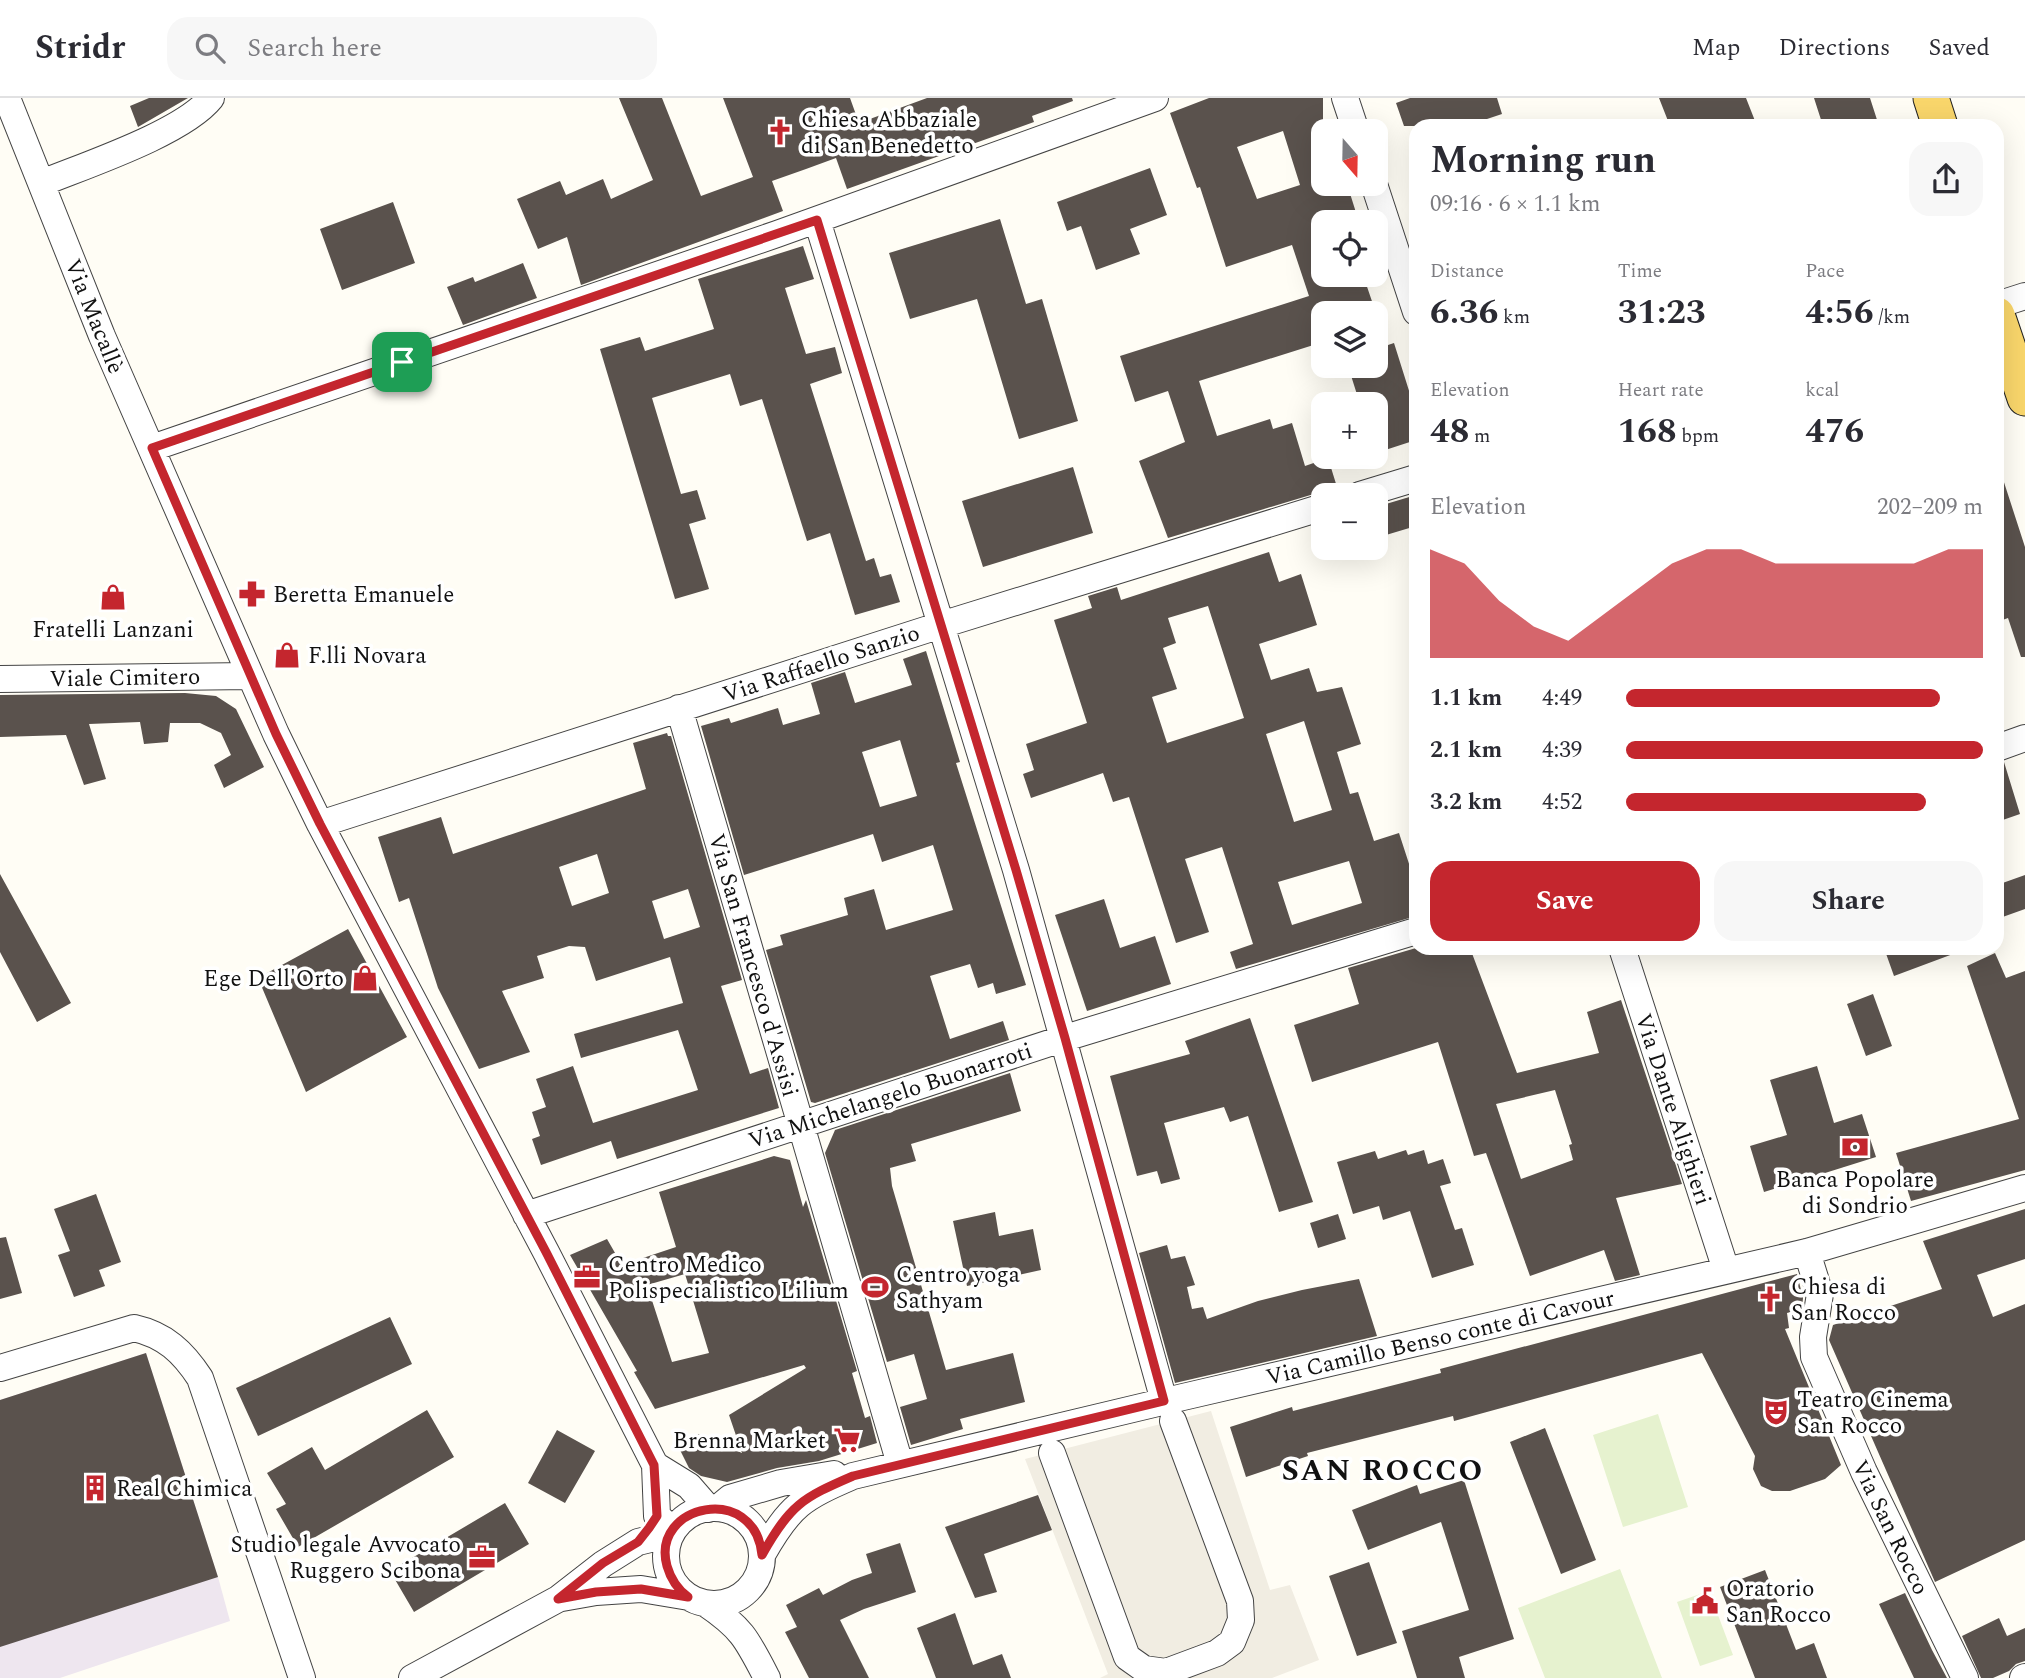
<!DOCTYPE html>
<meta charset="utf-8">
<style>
:root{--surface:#fff;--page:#f7f7f7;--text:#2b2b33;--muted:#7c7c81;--line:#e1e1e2;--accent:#c4262e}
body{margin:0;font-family:Spectral,serif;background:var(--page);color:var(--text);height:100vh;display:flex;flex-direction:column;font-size:26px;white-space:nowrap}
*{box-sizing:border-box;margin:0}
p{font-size:23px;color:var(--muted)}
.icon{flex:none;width:38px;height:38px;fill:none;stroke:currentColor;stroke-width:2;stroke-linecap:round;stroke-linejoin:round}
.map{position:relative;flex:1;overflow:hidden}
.drawer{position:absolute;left:1409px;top:21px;width:595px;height:836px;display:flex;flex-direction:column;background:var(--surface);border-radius:21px;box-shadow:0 7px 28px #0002}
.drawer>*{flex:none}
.needle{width:46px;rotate:160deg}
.controls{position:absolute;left:1311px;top:21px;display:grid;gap:14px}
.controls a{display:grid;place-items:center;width:77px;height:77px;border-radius:14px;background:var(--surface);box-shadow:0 7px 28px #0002;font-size:35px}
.pin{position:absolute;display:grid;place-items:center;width:60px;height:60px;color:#fff;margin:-30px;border-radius:14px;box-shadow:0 4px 10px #0006}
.round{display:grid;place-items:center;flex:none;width:74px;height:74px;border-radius:21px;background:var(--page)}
.overview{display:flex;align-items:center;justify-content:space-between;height:119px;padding:0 21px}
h1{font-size:38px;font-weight:700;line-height:52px}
.metrics{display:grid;grid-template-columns:repeat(3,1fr);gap:10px;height:119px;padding:7px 21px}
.metrics div{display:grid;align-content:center}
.metrics b{font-size:35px;font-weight:700}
.metrics small{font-size:19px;font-weight:400}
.metrics p{font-size:19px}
.chart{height:196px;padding:14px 21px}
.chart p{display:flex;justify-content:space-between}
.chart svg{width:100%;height:126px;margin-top:7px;fill:var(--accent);opacity:.7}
.cta{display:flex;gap:14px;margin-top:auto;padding:14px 21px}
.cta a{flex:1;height:80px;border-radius:21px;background:var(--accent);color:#fff;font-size:28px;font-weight:700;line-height:80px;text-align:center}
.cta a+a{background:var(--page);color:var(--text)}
ul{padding:0 21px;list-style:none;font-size:23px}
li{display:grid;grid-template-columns:112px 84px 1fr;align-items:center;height:52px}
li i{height:18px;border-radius:9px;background:var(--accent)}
header{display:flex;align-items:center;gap:42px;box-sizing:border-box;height:98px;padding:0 35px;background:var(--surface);border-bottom:2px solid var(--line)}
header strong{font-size:33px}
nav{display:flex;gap:38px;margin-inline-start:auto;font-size:24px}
.search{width:490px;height:63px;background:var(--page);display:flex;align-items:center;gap:18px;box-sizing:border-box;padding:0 24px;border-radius:21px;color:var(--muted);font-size:26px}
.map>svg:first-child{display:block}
.industrial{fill:#eee6ef}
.pitch{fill:#e6f2cf}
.plaza{fill:#f1ede2}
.building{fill:#5a524d;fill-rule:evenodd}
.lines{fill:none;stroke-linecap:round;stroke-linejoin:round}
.minor-casing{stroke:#444;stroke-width:28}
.major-casing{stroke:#222;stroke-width:37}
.minor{stroke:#fff;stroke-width:26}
.major{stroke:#f9d66b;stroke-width:35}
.route-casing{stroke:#fff;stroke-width:14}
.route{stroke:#c4262e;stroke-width:9}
.labels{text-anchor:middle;stroke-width:7;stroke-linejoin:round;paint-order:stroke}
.poi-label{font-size:23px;fill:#111;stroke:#fff;text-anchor:start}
.street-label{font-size:23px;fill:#111;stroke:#fff}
.district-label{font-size:30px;font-weight:bold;letter-spacing:2px;fill:#111;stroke:#fff}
</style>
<header>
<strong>Stridr</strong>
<div class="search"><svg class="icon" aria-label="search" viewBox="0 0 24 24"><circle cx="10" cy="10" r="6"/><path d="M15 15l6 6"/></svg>Search here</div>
<nav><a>Map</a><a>Directions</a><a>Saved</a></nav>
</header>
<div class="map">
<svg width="2025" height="1580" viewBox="0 0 2025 1580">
<rect width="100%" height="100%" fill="#fffdf5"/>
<!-- industrial -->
<path class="industrial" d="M146 1255 218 1479 230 1523 60 1580H0V1302Z"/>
<!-- pitch -->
<path class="pitch" d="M1658 1316 1688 1409 1623 1429 1593 1337Z
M1620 1471 1662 1580H1545L1518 1510Z
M1709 1493 1733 1557 1700 1568 1677 1504Z"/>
<!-- plaza -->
<path class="plaza" d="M1211 1313 1270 1492 1290 1487 1319 1562 1272 1580H1100L1108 1576 1025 1361Z"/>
<!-- building -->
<path class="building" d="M149 0H188L138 29 130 8Z
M619 0H662L701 98 753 79 723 0H850L859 25 927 0H1072L1073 3 1032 18 1034 24 847 91 836 60 806 71 772 83 783 113 581 187 567 139 538 151 517 101 560 83 566 97 603 81 611 101 653 82Z
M1209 0H1323V86H1347L1359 124H1323V177H1363L1376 215H1323V244L1199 283 1217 338 1270 321 1273 331 1292 325 1305 368 1328 360 1337 389 1168 440 1139 363 1185 344 1168 293 1135 304 1120 258 1309 198 1292 147 1226 169 1200 89 1197 90 1170 15ZM1283 33 1300 87 1257 101 1237 49Z
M1410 0H1497L1502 16 1466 28H1404L1396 5Z
M1659 0H1746L1757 28H1670Z
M1814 0H1870L1879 28H1823Z
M1150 70 1167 117 1130 131 1140 156 1096 172 1081 128 1067 133 1057 104Z
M393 104 415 165 342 192 320 131Z
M1000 121 1026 206 1042 201 1078 323 1019 341 977 201 910 221 889 155Z
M803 148 814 181 785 190 806 256 835 249 842 275 810 286 866 463 874 460 880 479 891 476 900 504 855 517 830 435 807 443 762 301 740 308 730 276 652 300 681 396 697 392 706 421 689 426 709 491 675 501 600 251 640 239 645 253 714 231 698 181Z
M523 165 537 200 463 227 447 189 473 179 475 184Z
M1394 245 1416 315V342L1376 355V306H1360L1348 268H1376V251Z
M1073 369 1093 435 983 469 962 403Z
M2001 375 2025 449V559H2021L2008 520 1997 524V376Z
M1416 397V428L1376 440V409Z
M1269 454 1279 484 1301 476 1317 527 1259 546 1271 582 1309 570 1317 594 1342 589 1361 646 1337 654 1350 696 1358 694 1374 743 1399 735 1412 775 1416 774V818L1236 871 1230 854 1253 846 1222 749 1185 761 1209 834 1176 845 1129 699 1113 704 1103 675 1031 700 1023 676 1034 672 1026 646 1087 625 1054 522 1092 510 1088 498 1117 489 1121 502ZM1208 508 1244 620 1167 645 1152 599 1177 591 1163 550 1176 545 1168 520ZM1304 623 1332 712 1294 724 1266 636ZM1349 763 1362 805 1292 827 1278 784Z
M926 553 960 664 956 665 1026 887 996 896 993 885 978 890 970 866 930 878 950 941 1003 923 1009 942 815 1005 811 1004 766 852 783 847 780 837 848 817 844 800 874 791 886 832 953 812 933 747 882 764 873 736 744 777 701 628 729 620 731 625 778 610 783 627 820 616 811 585 845 574 855 605 912 587 903 561ZM900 642 917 698 880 709 862 654Z
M185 595 216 598 236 611 264 669 224 690 214 667 231 657 221 635 200 625H170L168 644 144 646 140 624 89 626 106 681 84 687 66 637 0 639V597Z
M667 635 668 638H671L742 882 721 888 750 976 768 970 779 1010 617 1061 611 1043 541 1067 532 1041 540 1038 532 1014 546 1009 536 981 573 968 593 1025 698 992 678 932 581 960 574 936 683 905 670 859 596 883 585 849 569 848 537 858 544 880 502 893 530 954 479 971 438 890 409 800 399 804 378 739 441 719 453 756 646 691 633 645ZM597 756 609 795 572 808 559 769ZM688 791 700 829 664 841 652 803Z
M2004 664 2020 716 1997 724V665Z
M0 776 71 905 37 924 0 854Z
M2025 777V811L1997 821V787Z
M1104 801 1120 850 1155 838 1171 886 1087 913 1055 817Z
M348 831 407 939 306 994 258 880Z
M1416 850H1470L1517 975 1599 955 1587 914 1621 902 1682 1086 1616 1100 1640 1177 1615 1183 1604 1152 1530 1178 1486 1055 1474 1058 1438 944 1312 984 1294 927 1359 906 1348 870ZM1555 992 1572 1046 1569 1047 1573 1062 1521 1081 1496 1006Z
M1884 850H1961V853L1894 878Z
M1995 855 2006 880 2025 873V1072L1911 1103 1896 1055 2019 1021 1967 868Z
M1873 896 1892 948 1866 958 1847 906Z
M1250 920 1313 1104 1279 1114 1248 1018 1230 1024 1224 1009 1164 1025 1180 1081 1161 1086 1157 1073 1137 1078 1110 978 1190 956 1185 943Z
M1817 968 1834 1025 1862 1016 1876 1059 1764 1094 1750 1048 1787 1037 1770 982Z
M1010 975 1021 1013 911 1046 916 1063 890 1070 892 1088 946 1272 1013 1255 1025 1304 960 1321 963 1331 911 1347 900 1309 927 1301 914 1256 887 1264 825 1055 835 1032Z
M1406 1052 1408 1057 1424 1052 1428 1066 1443 1061 1451 1085 1440 1088 1455 1132 1462 1130 1474 1167 1432 1180 1410 1113 1383 1122 1379 1108 1353 1116 1337 1064 1375 1053 1378 1061Z
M774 1058 790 1062 803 1109 806 1102 857 1273 852 1275 865 1320 870 1318 877 1345 819 1363 777 1370 727 1384 701 1378 689 1370 678 1348 698 1336 742 1355 729 1317 806 1270 804 1267 655 1311 634 1274 637 1273 570 1157 607 1141 622 1167 676 1149 659 1094ZM685 1176 709 1255 672 1264 647 1187Z
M96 1096 121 1164 99 1172 105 1188 74 1199 58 1157 70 1153 54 1111Z
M2025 1111V1161L1977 1177 1993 1219 2025 1206V1442L1935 1484 1829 1242 1833 1227 1942 1191 1923 1143Z
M995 1114 999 1138 1033 1131 1041 1172 967 1188 953 1123Z
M1338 1116 1346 1141 1318 1150 1310 1125Z
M6 1139 22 1195 0 1201V1140Z
M1167 1147 1171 1161 1185 1158 1195 1187 1187 1189 1192 1211 1203 1209 1207 1221 1258 1203 1302 1192 1359 1181 1377 1238 1175 1285 1139 1155Z
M1797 1176 1803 1200 1802 1211 1787 1215 1789 1230 1785 1231 1841 1367 1825 1381 1790 1393H1772L1761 1388 1753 1371 1755 1358 1702 1255 1454 1323 1453 1318 1307 1355 1308 1358 1246 1379 1230 1329 1292 1309 1293 1313 1441 1275 1440 1271Z
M390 1219 412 1266 258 1338 236 1290Z
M146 1255 218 1479 0 1549V1302Z
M427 1312 454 1359 298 1449 276 1411 286 1406 267 1375 312 1349 325 1372Z
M1545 1330 1596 1462 1561 1476 1510 1344Z
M557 1332 595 1353 565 1405 528 1385Z
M1464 1382 1514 1541 1459 1559 1465 1580H1417L1402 1533 1469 1512 1441 1424 1368 1452 1352 1412 1417 1387 1420 1396Z
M1038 1397 1052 1432 984 1456 997 1494 975 1500 945 1429Z
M505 1405 529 1446 414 1514 390 1473Z
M900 1445 916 1494 864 1511 840 1522 869 1580H809L785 1534 797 1529 786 1507 819 1490 823 1497 852 1482 872 1475 866 1456Z
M1369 1464 1397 1545 1357 1558 1329 1478Z
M1765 1472 1796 1552 1814 1545 1827 1580H1755L1720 1489Z
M1905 1495 1932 1552 1947 1580H1914L1879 1506Z
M955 1515 973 1567 1002 1556 1011 1580H936L917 1530Z
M1999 1520 2007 1538 2025 1530V1563L2016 1566 2009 1573 1993 1580H1981L1962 1538Z"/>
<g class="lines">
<!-- minor casing -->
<g class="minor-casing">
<path id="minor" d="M7 0 102 238 276 636 320 726 546 1154 655 1367 657 1418 673 1432
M1345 0 1356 33
M42 85C86 67 183 35 211 0
M1374 86 1416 214
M817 122 1016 772 1164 1303
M1997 207 2025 198
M152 350 777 136 1155 0
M1360 397 1416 380
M0 581 250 578
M679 610 900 1366
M1997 650 2025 640
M320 726 941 527 1323 409
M1622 850 1726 1172
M526 1117 1065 940 1416 833
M1807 1154 1820 1196 1813 1239 1814 1259 1864 1374 1965 1580
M0 1270 134 1230C165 1237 183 1254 200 1280L302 1580
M1052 1355 1127 1559 1144 1571 1166 1574 1217 1555 1232 1544 1241 1522 1240 1503 1173 1323
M655 1367 689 1388 709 1411
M666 1458a48 48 0 1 1 96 0a48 48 0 1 1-96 0Z
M718 1410 730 1400 781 1385 834 1376
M762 1457C790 1407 802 1400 853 1378L1183 1299 1807 1154 2025 1090
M562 1500 596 1494 641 1491 689 1499
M705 1505C742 1530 747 1541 767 1580
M412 1580 558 1501 603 1466 638 1444 671 1436
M2023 1580 2025 1579"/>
</g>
<!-- major casing -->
<g class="major-casing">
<path id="major" d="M1931 0 1940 28
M1997 217 2025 300"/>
</g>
<!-- minor -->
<use href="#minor" class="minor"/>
<!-- major -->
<use href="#major" class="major"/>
</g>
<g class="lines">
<!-- route casing -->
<g class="route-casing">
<path id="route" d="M817 122 1016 772 1065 940 1164 1303 853 1378C802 1400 790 1407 762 1457 755 1384 650 1406 667 1468 671 1482 677 1491 688 1499L641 1491 596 1494 558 1501 603 1465 638 1444 649 1430 657 1418 654 1367 546 1154 320 726 276 636 152 350Z"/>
</g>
<!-- route -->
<use href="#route" class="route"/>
</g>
<!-- icons -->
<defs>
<g id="church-bare" transform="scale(2.1)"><path d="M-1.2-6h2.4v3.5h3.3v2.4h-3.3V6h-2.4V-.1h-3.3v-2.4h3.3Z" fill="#c4262e" stroke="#fff" stroke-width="2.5" paint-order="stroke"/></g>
<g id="pharmacy-bare" transform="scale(2.1)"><path d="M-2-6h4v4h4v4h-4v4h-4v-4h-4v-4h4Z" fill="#c4262e" stroke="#fff" stroke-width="2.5" paint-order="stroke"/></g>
<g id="shop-bare" transform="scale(2.1)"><path d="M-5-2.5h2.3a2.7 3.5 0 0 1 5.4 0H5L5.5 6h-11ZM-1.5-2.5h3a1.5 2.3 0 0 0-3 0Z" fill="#c4262e" stroke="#fff" stroke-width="2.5" paint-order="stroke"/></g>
<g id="bank-bare" transform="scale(2.1)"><path d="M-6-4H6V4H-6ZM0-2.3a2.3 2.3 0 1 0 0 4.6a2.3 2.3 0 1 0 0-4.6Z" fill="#c4262e" stroke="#fff" stroke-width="2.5" paint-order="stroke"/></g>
<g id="office-bare" transform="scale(2.1)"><path d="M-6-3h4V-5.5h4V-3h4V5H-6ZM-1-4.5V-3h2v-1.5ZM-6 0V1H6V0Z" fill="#c4262e" stroke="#fff" stroke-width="2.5" paint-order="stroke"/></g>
<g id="stadium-bare" transform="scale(2.1)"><path d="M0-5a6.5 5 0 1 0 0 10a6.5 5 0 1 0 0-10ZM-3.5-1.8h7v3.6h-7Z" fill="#c4262e" stroke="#fff" stroke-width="2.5" paint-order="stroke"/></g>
<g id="theatre-bare" transform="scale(2.1)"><path d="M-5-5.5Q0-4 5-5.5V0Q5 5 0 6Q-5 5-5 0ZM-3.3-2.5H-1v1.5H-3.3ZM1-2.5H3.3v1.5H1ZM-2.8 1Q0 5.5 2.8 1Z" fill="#c4262e" stroke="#fff" stroke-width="2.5" paint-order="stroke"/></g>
<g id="supermarket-bare" transform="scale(2.1)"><path d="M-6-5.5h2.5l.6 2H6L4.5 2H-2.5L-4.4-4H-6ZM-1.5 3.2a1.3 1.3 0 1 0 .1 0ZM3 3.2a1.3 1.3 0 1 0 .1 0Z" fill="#c4262e" stroke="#fff" stroke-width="2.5" paint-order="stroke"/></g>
<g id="building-bare" transform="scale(2.1)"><path d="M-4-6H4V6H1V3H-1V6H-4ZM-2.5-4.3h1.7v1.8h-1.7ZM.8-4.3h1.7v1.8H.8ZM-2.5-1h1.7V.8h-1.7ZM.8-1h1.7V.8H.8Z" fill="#c4262e" stroke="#fff" stroke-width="2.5" paint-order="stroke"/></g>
<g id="civic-bare" transform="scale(2.1)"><path d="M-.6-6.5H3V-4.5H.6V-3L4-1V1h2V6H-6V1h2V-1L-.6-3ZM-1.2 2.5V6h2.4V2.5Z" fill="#c4262e" stroke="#fff" stroke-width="2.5" paint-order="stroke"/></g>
</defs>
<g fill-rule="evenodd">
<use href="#church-bare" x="780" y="34"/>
<use href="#pharmacy-bare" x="252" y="496"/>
<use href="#shop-bare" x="113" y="499"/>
<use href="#shop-bare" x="287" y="557"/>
<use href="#shop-bare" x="365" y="880"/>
<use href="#bank-bare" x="1855" y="1049"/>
<use href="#office-bare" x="587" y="1179"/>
<use href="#stadium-bare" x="875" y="1189"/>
<use href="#church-bare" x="1770" y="1201"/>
<use href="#theatre-bare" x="1776" y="1314"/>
<use href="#supermarket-bare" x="847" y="1342"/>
<use href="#building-bare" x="95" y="1390"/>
<use href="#office-bare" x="482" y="1459"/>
<use href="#civic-bare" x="1705" y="1503"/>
</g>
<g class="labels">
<!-- poi labels -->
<g class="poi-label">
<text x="801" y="29">Chiesa Abbaziale<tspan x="801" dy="26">di San Benedetto</tspan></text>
<text x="273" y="504">Beretta Emanuele</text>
<text x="113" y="539" text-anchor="middle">Fratelli Lanzani</text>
<text x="308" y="565">F.lli Novara</text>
<text x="344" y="888" text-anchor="end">Ege Dell'Orto</text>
<text x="1855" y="1089" text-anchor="middle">Banca Popolare<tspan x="1855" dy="26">di Sondrio</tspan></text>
<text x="608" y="1174">Centro Medico<tspan x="608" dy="26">Polispecialistico Lilium</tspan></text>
<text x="896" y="1184">Centro yoga<tspan x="896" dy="26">Sathyam</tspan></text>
<text x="1791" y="1196">Chiesa di<tspan x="1791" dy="26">San Rocco</tspan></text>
<text x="1797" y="1309">Teatro Cinema<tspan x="1797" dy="26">San Rocco</tspan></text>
<text x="826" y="1350" text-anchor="end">Brenna Market</text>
<text x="116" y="1398">Real Chimica</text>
<text x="461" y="1454" text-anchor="end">Studio legale Avvocato<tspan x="461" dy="26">Ruggero Scibona</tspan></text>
<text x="1726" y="1498">Oratorio<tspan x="1726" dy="26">San Rocco</tspan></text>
</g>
<!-- street labels -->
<g class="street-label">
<text transform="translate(95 218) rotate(68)" y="8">Via Macallè</text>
<text transform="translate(821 565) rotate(-18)" y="8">Via Raffaello Sanzio</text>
<text transform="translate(125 579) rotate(-1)" y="8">Viale Cimitero</text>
<text transform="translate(754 867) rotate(74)" y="8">Via San Francesco d'Assisi</text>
<text transform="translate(890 997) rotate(-18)" y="8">Via Michelangelo Buonarroti</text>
<text transform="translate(1674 1011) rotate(72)" y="8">Via Dante Alighieri</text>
<text transform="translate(1440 1239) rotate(-13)" y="8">Via Camillo Benso conte di Cavour</text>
<text transform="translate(1891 1429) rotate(64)" y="8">Via San Rocco</text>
</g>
<!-- district labels -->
<g class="district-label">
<text x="1383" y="1382">SAN ROCCO</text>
</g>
</g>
</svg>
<div class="controls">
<a><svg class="needle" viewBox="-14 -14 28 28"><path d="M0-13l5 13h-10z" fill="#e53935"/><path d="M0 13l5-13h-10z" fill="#7c7c81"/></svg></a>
<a><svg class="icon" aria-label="locate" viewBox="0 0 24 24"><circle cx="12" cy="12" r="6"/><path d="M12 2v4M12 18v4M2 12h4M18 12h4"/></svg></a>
<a><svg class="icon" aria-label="layers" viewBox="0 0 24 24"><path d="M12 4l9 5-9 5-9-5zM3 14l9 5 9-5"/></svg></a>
<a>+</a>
<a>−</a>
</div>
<div class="pin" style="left:402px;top:264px;background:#1e9e55"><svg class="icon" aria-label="arrive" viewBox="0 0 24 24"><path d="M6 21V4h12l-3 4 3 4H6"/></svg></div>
<section class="drawer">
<div class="overview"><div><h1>Morning run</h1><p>09:16 · 6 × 1.1 km</p></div><a class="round"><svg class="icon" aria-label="share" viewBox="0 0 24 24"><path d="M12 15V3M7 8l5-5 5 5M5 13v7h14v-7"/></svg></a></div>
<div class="metrics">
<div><p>Distance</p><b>6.36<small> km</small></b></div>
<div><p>Time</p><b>31:23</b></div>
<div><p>Pace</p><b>4:56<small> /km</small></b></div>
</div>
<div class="metrics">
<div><p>Elevation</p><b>48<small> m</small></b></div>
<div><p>Heart rate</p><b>168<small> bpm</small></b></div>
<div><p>kcal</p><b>476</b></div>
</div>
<div class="chart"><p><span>Elevation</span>202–209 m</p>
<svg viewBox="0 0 160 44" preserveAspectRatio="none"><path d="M0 44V6L10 11L20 24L30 33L40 38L50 29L60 20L70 11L80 6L90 6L100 11L110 11L120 11L130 11L140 11L150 6L160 6V44z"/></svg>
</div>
<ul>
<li><b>1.1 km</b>4:49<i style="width:88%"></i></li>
<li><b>2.1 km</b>4:39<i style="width:100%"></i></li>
<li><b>3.2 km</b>4:52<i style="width:84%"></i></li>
</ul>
<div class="cta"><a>Save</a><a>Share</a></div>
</section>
</div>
